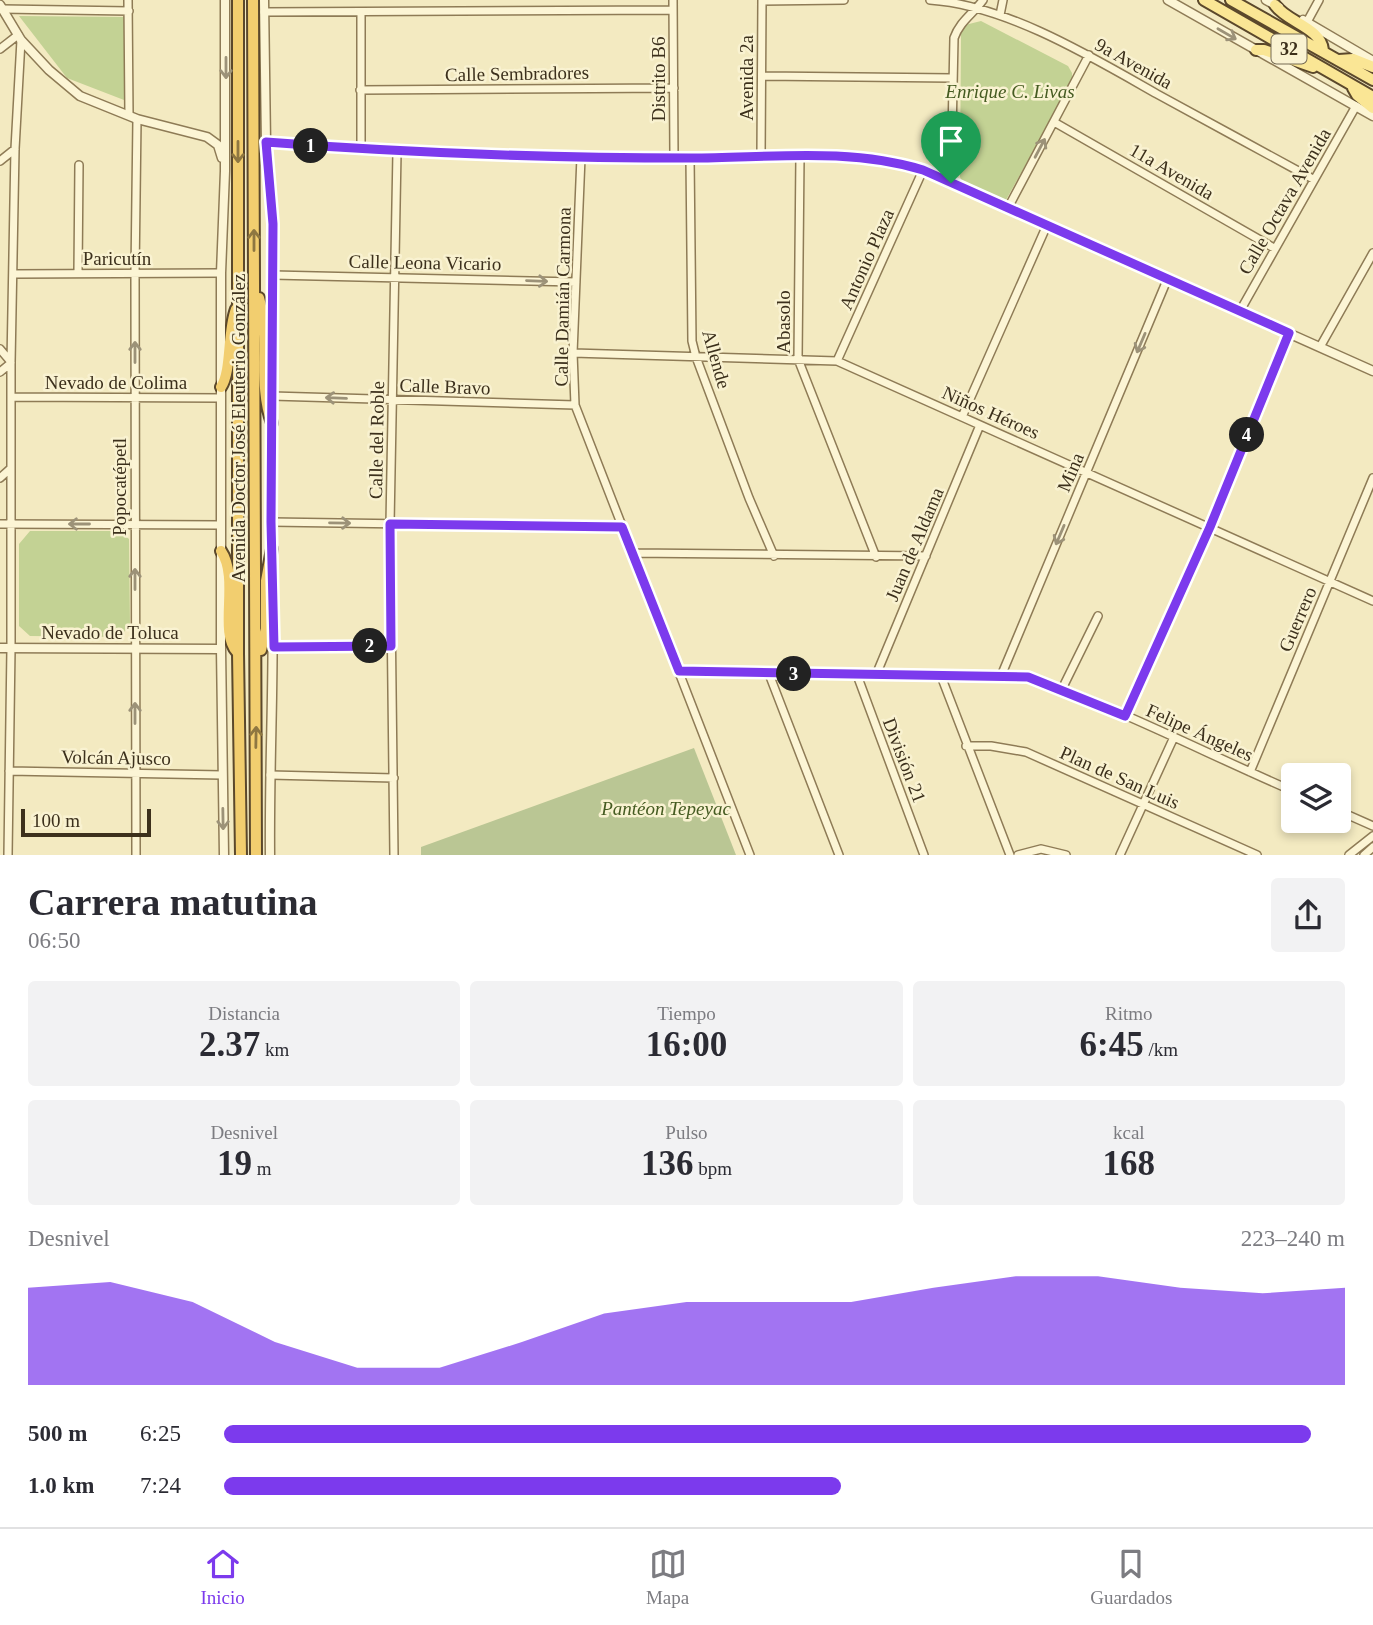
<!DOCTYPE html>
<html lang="es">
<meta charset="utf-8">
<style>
:root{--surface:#fff;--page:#f2f2f3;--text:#2b2b33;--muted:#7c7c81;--line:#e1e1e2;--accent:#7c3aed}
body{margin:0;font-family:Georgia,serif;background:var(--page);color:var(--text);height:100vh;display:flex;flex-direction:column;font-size:26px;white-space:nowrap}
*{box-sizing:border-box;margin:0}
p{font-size:23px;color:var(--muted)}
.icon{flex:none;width:38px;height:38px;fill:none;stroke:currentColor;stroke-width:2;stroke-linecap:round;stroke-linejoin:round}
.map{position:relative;height:855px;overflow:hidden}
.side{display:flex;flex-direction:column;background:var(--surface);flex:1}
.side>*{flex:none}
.buttons{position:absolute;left:1281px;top:763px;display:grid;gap:14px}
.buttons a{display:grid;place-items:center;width:70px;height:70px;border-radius:7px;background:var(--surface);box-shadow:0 4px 10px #0003;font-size:35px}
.scale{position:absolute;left:21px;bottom:18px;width:130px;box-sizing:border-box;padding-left:7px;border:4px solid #3c301c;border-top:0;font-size:19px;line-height:24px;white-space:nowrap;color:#3c301c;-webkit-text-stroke:5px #f9f2d1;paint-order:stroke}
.pin{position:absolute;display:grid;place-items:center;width:60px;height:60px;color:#fff;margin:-72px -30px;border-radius:50% 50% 50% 0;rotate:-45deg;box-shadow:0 0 7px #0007}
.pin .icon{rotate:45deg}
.km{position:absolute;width:35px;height:35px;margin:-18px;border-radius:50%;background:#222;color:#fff;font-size:19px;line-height:35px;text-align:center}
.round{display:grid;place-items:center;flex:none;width:74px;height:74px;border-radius:7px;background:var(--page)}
.overview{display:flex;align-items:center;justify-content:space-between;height:119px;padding:0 28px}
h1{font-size:38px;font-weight:700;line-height:52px}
.metrics{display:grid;grid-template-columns:repeat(3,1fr);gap:10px;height:119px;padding:7px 28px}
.metrics div{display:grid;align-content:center;border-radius:7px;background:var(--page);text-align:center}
.metrics b{font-size:35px;font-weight:700}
.metrics small{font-size:19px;font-weight:400}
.metrics p{font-size:19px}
.chart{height:196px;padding:14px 28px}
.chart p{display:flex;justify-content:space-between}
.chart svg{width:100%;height:126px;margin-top:7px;fill:var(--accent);opacity:.7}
ul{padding:0 28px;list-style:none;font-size:23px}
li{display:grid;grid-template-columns:112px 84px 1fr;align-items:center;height:52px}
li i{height:18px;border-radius:9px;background:var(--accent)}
.menu{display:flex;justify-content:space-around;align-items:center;height:98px;border-top:2px solid var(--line);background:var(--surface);font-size:19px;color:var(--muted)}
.menu a{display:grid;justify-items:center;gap:4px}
.menu .current{color:var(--accent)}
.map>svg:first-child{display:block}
.green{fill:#c3d294}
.cemetery{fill:#bac694}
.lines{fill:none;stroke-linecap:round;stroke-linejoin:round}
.minor-casing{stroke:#8e7b56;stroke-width:10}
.tertiary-casing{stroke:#8e7b56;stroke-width:11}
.primary-casing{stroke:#5b482b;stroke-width:14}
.trunk-casing{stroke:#5b482b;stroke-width:14}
.minor{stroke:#fcf5d5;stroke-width:7}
.tertiary{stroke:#fcf5d5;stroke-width:8}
.primary{stroke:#fae695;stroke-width:10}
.trunk{stroke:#f2ce6f;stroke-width:10}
.oneway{stroke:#9c9278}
.oneway2{stroke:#8e7741}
.route-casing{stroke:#fff;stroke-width:14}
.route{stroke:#7c3aed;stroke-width:9}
.labels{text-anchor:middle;stroke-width:5;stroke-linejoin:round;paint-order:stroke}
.shield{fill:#f9f2d1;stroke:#756a52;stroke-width:2}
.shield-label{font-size:18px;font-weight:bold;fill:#3c301c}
.street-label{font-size:19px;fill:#3c301c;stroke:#f9f2d1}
.park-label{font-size:19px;font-style:italic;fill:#455b21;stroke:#f9f2d1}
</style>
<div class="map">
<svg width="1373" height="855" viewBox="0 0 1373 855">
<rect width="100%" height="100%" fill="#f3eac1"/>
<!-- green -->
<path class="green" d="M19 16 124 17V100L67 78Z
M981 21 1068 66 1072 73V81L1006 200 962 181 960 177 961 34 965 25Z
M30 531H119L129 539 130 626 119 637 30 636 19 626V544Z"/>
<!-- cemetery -->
<path class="cemetery" d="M694 748 736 855H421V847Z"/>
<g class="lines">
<!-- minor casing -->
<g class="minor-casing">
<path id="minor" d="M128 0 129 115
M673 0 674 157
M930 0C1006 5 1092 57 1157 94 1209 122 1261 151 1313 179
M762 1 844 0
M2 9 129 11
M264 12 673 10
M1000 15 1003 0
M1307 22 1319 0
M0 49 18 35
M762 76 952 78
M360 90 674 88
M1054 122 1274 248
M361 149V12
M761 156 762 0
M800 156 798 359 876 557
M581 157 573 353 575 405 750 855
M690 158 692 341 696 357 749 498 774 556
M0 161 15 149
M951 183 954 38C960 21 973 14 983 0
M1008 208 1089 55
M78 273 79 165
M13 274 221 273
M273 275 576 282
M1240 311 1356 106
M1320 347 1373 253
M0 349 11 362
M573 353 837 361 1373 601
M837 361 923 170
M0 372 11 363
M272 396 575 405
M11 397 221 398
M962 417 1047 225
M0 478 10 469
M271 522 622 527
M0 524 221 525
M631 553 926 556
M274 647 391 646
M679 671 1028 677C1119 708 1205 753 1293 791
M769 674 839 855
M857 675 924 855
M876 675 980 425
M941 676 1010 855
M1001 676 1167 280
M1062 689 1098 616
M1125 716 1210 527 1289 333
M966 746H991L1026 752 1257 855
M9 771 222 775
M1250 772 1373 478
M270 775 394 778
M1339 811 1373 826
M8 855 11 648V363L15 149 21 40
M136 855 135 274 137 119
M394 855 390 524 397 152
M1018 855 1041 849 1066 855
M1120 855 1174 737
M1349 855 1373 836
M1364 855 1373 847"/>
</g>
<!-- tertiary casing -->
<g class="tertiary-casing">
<path id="tertiary" d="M264 0 266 142 273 224 272 553
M1168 0 1373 116
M1266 0 1279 7
M0 5 21 40 49 70 80 96 137 119 207 137 218 145 222 158
M1303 20 1373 61
M266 142C407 153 549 158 691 158 768 158 848 147 923 170L1373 371
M0 648 221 649
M224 855 221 649V273L225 171V0
M270 855C269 759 275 663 272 566"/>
</g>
<!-- primary casing -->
<g class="primary-casing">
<path id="primary" d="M1204 0 1373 97
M1231 0 1373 80
M1275 5C1287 22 1321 28 1323 50
M1256 50H1264L1313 67
M1339 60 1353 59 1373 67
M1353 88 1357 95 1373 108"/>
</g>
<!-- trunk casing -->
<g class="trunk-casing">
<path id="trunk" d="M238 0V653L241 855
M253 0 256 855
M259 298C271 339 257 383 272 423
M221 387C232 370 227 333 236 309
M221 551C240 579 218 631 237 652
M261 650 266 629V581L272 549"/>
</g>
<!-- minor -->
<use href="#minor" class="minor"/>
<!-- tertiary -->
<use href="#tertiary" class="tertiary"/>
<!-- primary -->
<use href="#primary" class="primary"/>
<!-- trunk -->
<use href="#trunk" class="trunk"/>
</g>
<!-- one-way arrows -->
<defs><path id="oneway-shaft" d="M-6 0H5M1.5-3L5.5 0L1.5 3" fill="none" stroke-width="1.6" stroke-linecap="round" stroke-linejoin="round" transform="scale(1.75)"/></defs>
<g class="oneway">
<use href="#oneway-shaft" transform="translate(1227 34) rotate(30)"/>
<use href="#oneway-shaft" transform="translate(226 68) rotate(90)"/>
<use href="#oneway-shaft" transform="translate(1040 148) rotate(-62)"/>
<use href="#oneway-shaft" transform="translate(537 281) rotate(2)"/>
<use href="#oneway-shaft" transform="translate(1141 343) rotate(113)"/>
<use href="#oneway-shaft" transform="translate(135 352) rotate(-90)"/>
<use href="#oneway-shaft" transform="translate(336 398) rotate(-178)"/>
<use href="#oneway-shaft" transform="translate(340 523) rotate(1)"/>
<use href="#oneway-shaft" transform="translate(79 524) rotate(-180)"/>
<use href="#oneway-shaft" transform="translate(1060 535) rotate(113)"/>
<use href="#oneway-shaft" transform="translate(135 579) rotate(-90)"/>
<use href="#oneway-shaft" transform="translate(135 713) rotate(-90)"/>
<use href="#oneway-shaft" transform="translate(223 819) rotate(89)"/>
</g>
<g class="oneway2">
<use href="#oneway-shaft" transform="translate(238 152) rotate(90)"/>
<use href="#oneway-shaft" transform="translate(254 240) rotate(-90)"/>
<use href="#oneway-shaft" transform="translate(256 737) rotate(-89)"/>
</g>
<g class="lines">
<!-- route casing -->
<g class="route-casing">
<path id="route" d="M266 142C408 153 549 158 691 158 768 158 848 147 923 170L1289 333 1210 527 1125 716 1028 677 679 671 622 527 390 524 391 646 274 647 271 522 273 224Z"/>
</g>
<!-- route -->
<use href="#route" class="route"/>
</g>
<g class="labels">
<!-- shield labels -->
<rect class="shield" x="1271.5" y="34.5" width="35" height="29" rx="5"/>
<g class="shield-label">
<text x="1289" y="55">32</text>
</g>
<!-- street labels -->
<g class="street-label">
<text transform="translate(1134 63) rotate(29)" y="7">9a Avenida</text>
<text transform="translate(517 73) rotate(-1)" y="7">Calle Sembradores</text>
<text transform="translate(746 78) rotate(-90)" y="7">Avenida 2a</text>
<text transform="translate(658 79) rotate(-90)" y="7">Distrito B6</text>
<text transform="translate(1172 171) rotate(30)" y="7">11a Avenida</text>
<text transform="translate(1284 201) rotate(-60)" y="7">Calle Octava Avenida</text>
<text x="117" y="265">Paricutín</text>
<text transform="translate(866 259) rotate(-66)" y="7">Antonio Plaza</text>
<text transform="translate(425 262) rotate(1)" y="7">Calle Leona Vicario</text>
<text transform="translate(562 297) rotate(-89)" y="7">Calle Damián Carmona</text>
<text transform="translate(783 322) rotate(-90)" y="7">Abasolo</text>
<text transform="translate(717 359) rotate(74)" y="7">Allende</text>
<text x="116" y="389">Nevado de Colima</text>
<text transform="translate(445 386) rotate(2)" y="7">Calle Bravo</text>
<text transform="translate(991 412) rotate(24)" y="7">Niños Héroes</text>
<text transform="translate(238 428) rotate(-90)" y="7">Avenida Doctor José Eleuterio González</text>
<text transform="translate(376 440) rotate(-89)" y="7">Calle del Roble</text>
<text transform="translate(1070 472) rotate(-67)" y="7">Mina</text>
<text transform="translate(119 487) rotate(-90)" y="7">Popocatépetl</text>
<text transform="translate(914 544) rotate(-67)" y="7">Juan de Aldama</text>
<text transform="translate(1297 619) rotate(-67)" y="7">Guerrero</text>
<text x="110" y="639">Nevado de Toluca</text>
<text transform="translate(1200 732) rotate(24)" y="7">Felipe Ángeles</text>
<text transform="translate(116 757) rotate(1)" y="7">Volcán Ajusco</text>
<text transform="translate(905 760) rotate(69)" y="7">División 21</text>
<text transform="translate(1120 777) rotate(24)" y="7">Plan de San Luis</text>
</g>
<!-- park labels -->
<g class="park-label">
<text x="1010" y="98">Enrique C. Livas</text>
<text x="666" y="815">Pantéon Tepeyac</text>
</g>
</g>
</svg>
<div class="buttons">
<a><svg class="icon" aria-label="layers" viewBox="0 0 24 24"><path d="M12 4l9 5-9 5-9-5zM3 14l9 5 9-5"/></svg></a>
</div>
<div class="scale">100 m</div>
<div class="pin" style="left:951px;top:183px;background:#1e9e55"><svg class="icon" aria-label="arrive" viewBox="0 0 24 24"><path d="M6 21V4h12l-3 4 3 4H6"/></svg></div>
<b class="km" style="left:311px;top:146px">1</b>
<b class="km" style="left:370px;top:646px">2</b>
<b class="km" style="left:794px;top:674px">3</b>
<b class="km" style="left:1247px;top:435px">4</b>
</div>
<section class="side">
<div class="overview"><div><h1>Carrera matutina</h1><p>06:50</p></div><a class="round"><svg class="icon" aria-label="share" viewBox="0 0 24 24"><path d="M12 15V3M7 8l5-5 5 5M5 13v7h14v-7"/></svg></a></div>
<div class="metrics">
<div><p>Distancia</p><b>2.37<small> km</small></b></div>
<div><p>Tiempo</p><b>16:00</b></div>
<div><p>Ritmo</p><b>6:45<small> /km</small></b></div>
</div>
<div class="metrics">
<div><p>Desnivel</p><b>19<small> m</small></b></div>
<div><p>Pulso</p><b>136<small> bpm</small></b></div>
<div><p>kcal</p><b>168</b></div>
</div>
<div class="chart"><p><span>Desnivel</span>223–240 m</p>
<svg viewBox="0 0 160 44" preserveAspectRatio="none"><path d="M0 44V10L10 8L20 15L30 29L40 38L50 38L60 29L70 19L80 15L90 15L100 15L110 10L120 6L130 6L140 10L150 12L160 10V44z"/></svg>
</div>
<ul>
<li><b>500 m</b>6:25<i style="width:97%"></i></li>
<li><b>1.0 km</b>7:24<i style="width:55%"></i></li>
</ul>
</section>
<nav class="menu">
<a class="current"><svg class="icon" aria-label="home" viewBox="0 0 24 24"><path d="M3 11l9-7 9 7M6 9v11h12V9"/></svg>Inicio</a>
<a><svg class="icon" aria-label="map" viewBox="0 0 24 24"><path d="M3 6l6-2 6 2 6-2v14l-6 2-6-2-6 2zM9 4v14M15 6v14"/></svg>Mapa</a>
<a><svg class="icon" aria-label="saved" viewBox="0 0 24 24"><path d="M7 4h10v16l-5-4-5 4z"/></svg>Guardados</a>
</nav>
